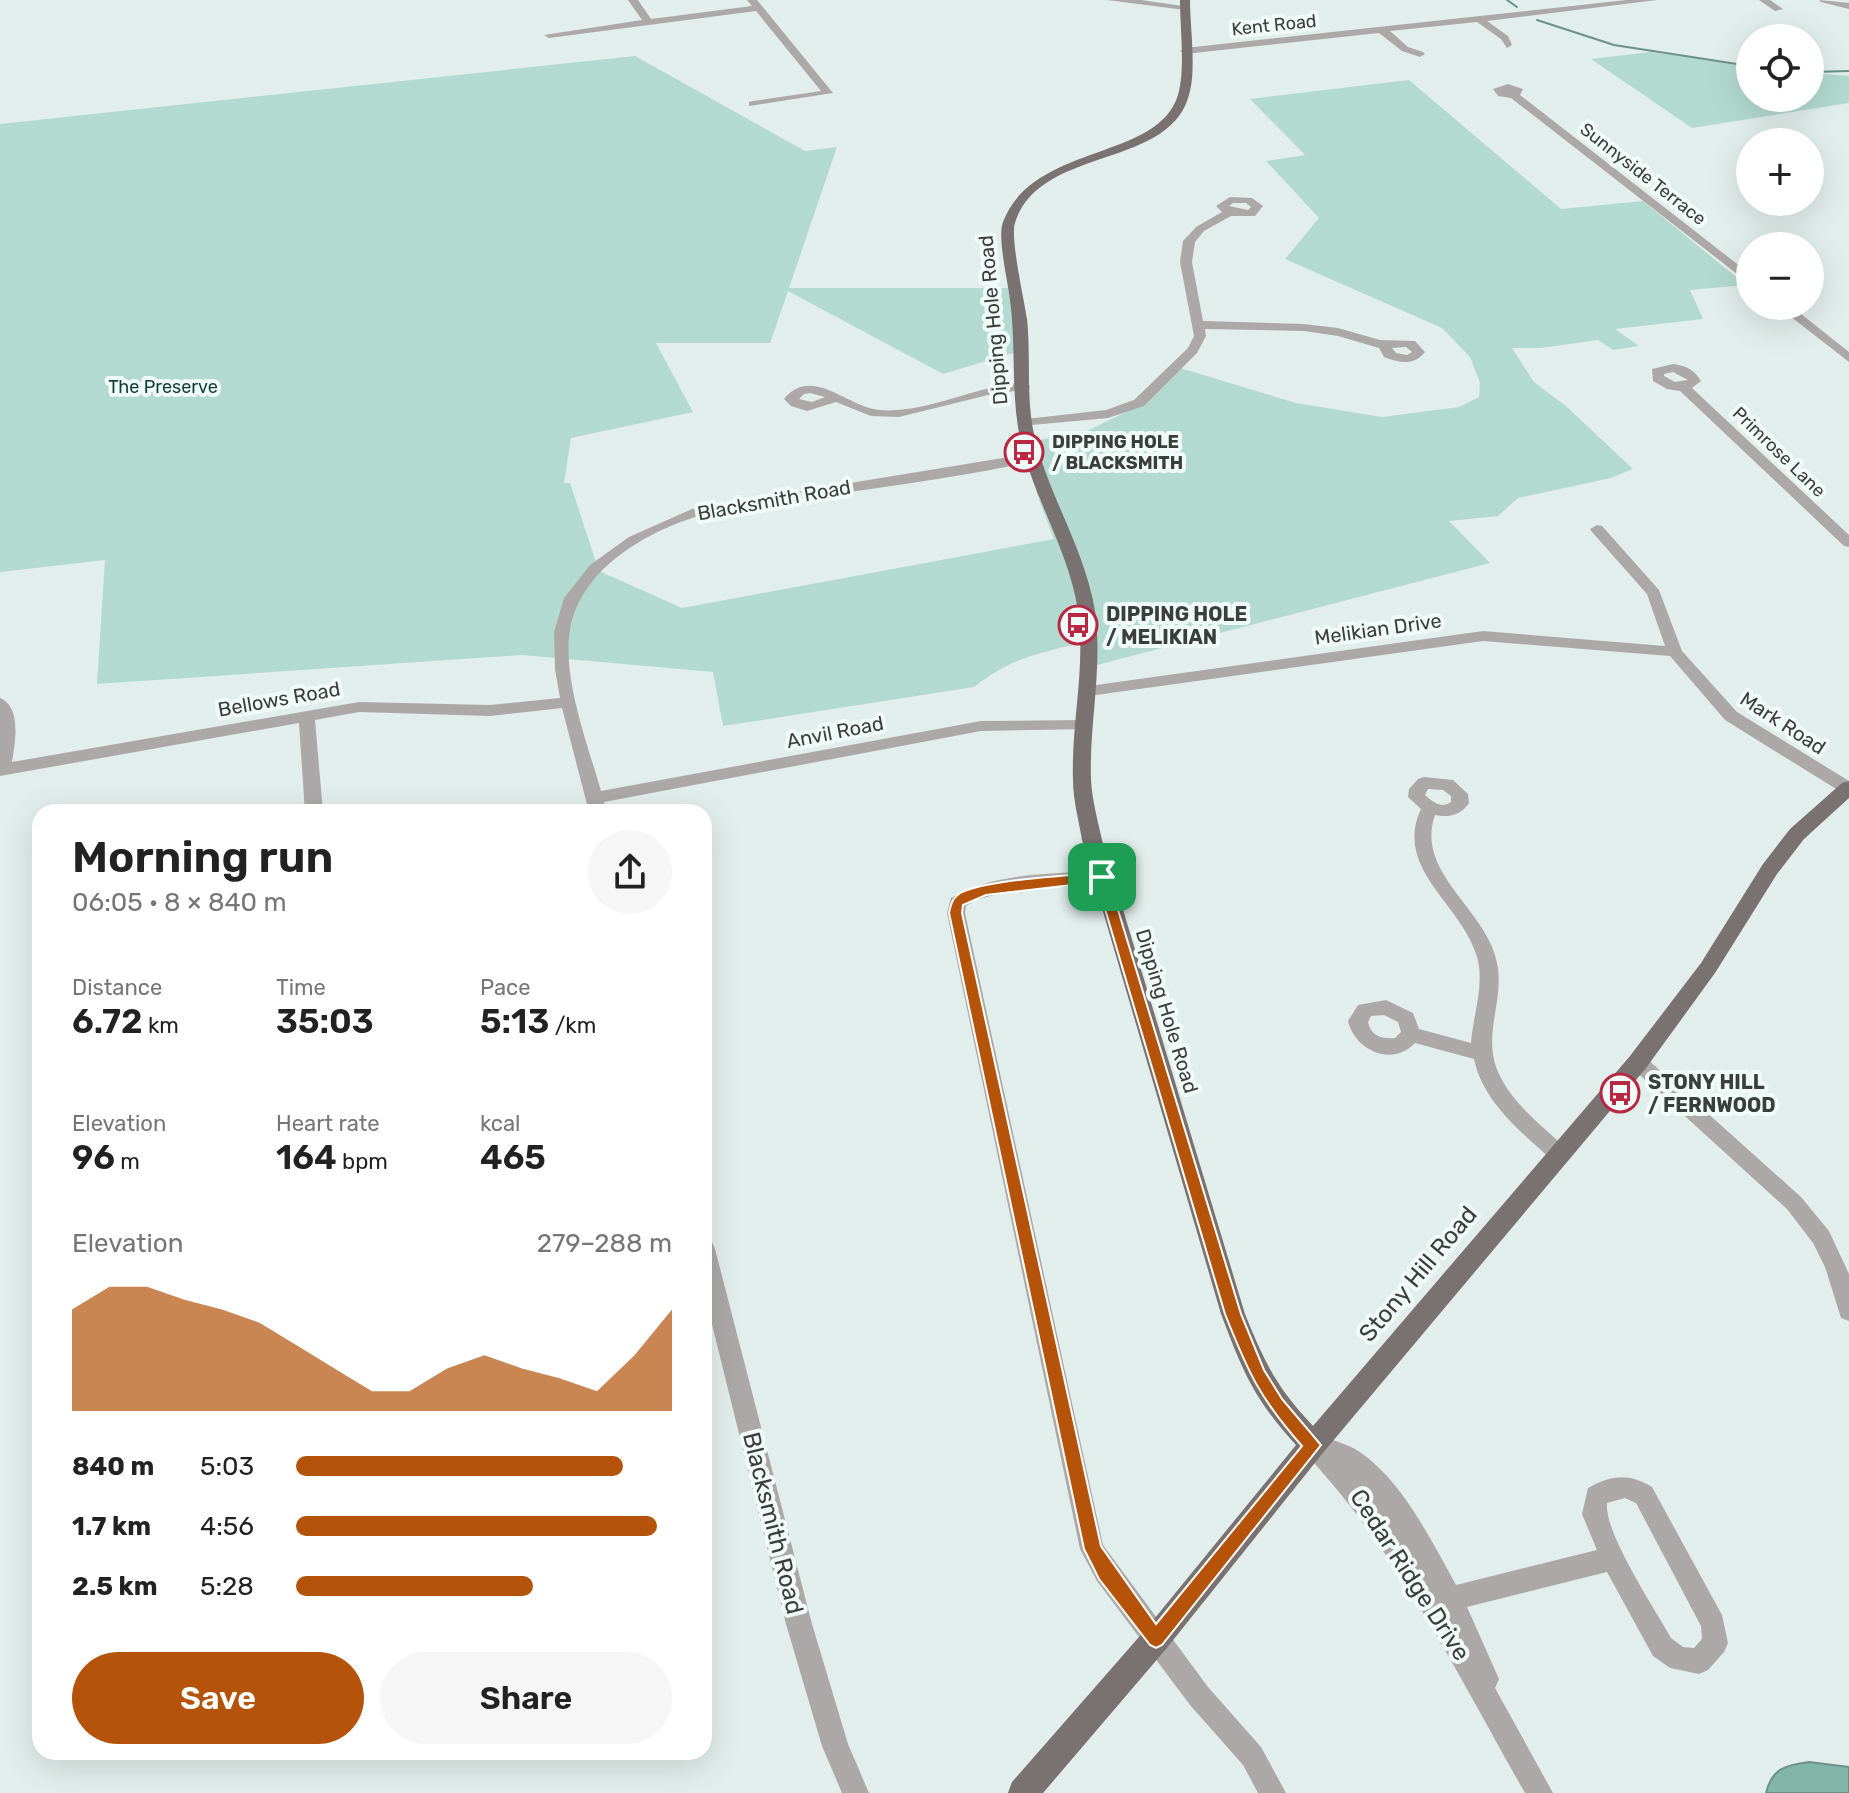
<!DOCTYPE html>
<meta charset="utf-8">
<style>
:root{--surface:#fff;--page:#f6f6f6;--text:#222;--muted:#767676;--accent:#b45309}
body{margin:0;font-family:Rubik,sans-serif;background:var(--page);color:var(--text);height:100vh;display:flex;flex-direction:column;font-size:30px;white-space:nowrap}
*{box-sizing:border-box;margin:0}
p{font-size:26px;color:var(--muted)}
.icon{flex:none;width:44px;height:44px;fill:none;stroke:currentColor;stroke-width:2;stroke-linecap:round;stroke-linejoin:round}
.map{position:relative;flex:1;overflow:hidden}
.sheet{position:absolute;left:32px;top:804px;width:680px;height:956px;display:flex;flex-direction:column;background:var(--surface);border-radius:24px;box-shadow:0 8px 32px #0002}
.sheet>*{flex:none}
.tools{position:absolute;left:1736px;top:24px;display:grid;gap:16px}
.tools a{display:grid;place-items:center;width:88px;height:88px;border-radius:50%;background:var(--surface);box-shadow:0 8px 32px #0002;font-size:40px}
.pin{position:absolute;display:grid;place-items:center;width:68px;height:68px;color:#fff;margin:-34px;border-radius:16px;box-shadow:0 4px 12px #0006}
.round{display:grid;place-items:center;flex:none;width:84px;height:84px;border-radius:42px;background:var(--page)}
.overview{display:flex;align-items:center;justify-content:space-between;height:136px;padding:0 40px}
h1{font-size:44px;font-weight:600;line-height:60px}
.metrics{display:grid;grid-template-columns:repeat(3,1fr);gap:12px;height:136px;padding:8px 40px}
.metrics div{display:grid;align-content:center}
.metrics b{font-size:34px;font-weight:600}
.metrics small{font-size:22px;font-weight:400}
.metrics p{font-size:22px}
.chart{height:224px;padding:16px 40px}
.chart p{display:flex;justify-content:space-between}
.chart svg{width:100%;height:144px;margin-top:8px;fill:var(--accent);opacity:.7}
.primary-button{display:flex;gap:16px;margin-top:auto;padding:16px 40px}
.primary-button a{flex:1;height:92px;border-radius:48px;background:var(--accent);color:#fff;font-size:32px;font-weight:600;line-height:92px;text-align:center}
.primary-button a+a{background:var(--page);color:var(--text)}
ul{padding:0 40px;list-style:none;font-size:26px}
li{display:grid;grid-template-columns:128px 96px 1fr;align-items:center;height:60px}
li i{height:20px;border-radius:10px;background:var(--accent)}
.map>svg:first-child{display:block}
.green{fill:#b3dad0}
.water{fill:#80b5a8;stroke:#6b9188;stroke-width:2}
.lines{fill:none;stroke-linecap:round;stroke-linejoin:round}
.stream{stroke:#6b9188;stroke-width:2}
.minor{fill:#ada8a8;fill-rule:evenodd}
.major{fill:#7a7171;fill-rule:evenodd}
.route{fill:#b45309;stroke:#fff;stroke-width:2;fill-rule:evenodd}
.labels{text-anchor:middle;stroke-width:8;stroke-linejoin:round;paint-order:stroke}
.far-street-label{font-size:18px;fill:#3a3e3d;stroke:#f0fbf8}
.far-park-label{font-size:18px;fill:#0e3f36;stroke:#f0fbf8}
.far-poi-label{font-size:18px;font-weight:bold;fill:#3a3e3d;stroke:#f0fbf8;text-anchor:start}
.street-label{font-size:20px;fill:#3a3e3d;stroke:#f0fbf8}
.poi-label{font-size:20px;font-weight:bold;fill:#3a3e3d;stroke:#f0fbf8;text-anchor:start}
.near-street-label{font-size:24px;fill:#3a3e3d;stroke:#f0fbf8}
</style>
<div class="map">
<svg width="1849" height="1793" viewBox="0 0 1849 1793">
<rect width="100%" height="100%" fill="#e2eeeb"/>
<!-- green -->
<path class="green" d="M1650 52 1750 66V98H1810V73L1849 76V103L1692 128 1591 59Z
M635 56 805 151 837 147 789 288H1019L1020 351 943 374 788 291 770 343H656L693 412 571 438 564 483H570L599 571 682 608 1054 539 1037 494 1029 442 1087 431 1130 410 1177 367 1296 403 1382 417 1459 407 1479 397 1480 383 1470 357 1442 328 1285 259 1319 218 1266 161 1305 155 1250 99 1409 80 1561 209 1643 201 1746 285 1690 290 1703 319 1615 329 1639 346 1613 350 1598 340 1541 348H1512L1534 382 1567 407 1633 469 1611 478 1518 498 1498 516 1449 521 1490 563 1097 665 1089 641C1041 653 1014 656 974 687L723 726 713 672 522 655 97 684 105 560 0 572V124Z"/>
<!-- water -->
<path class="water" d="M1809 1762 1849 1767V1793H1766C1772 1768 1786 1765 1809 1762Z"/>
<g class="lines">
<!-- stream -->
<path class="stream" d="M1507 0 1517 7
M1537 20 1614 45 1750 66
M1810 72 1849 71"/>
<!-- minor -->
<path class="minor" d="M628 0H638L651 19 752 6 747 0H757L833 93 749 106V102L753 101 821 91 756 11 549 38 544 35 642 20Z
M1107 0H1141L1190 7 1185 10Z
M1627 0H1657L1487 21 1508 36 1512 45 1507 48 1501 39 1477 22 1390 31 1408 47 1423 52 1425 54 1420 57 1402 51 1379 33 1185 54 1180 51 1185 48Z
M1759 0H1770L1783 9 1775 11Z
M1819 0 1849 3V9L1821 2Z
M1508 84 1523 89 1520 95 1750 274V284L1511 98 1498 96 1493 89Z
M1230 197 1252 198 1263 206 1255 216H1231L1204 231 1195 242 1192 262 1203 321 1304 324 1338 328 1380 340 1415 341 1425 352C1414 366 1399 363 1384 357L1379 348 1338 336 1304 331 1205 329 1206 336 1197 353 1144 406 1108 418 1021 426 1019 423 1026 419 1106 410 1134 400 1188 348 1194 336 1180 262 1183 241 1196 227 1222 212 1216 206ZM1233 203H1246L1251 207 1248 210 1229 206ZM1406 347 1412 352 1407 355 1396 353 1392 348Z
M1777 306H1791L1849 352V362Z
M1673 364C1686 366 1694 369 1701 381L1692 388 1849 535V547L1844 546 1680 391 1667 389 1653 381 1652 369ZM1673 372 1688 380 1675 382 1664 376V374Z
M1024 382 1030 386 1029 389 988 395 899 417 871 416 836 402 807 411 791 406 784 399C812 365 847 407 879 410 926 414 976 386 1024 382ZM810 393 825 397 812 402 799 399 804 394Z
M1033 453 1038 454V460C955 479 869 488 785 502 756 507 723 508 695 517 642 534 580 571 570 630 562 678 588 745 601 791L981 721 1084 720 1090 721 1092 725 1090 729 981 731 604 802 607 812H589L562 708 490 716 359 712 315 720 323 812H305L299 723 0 776V698C22 707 15 743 12 762L359 702 490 705 560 698 555 669 554 632 564 598 590 565 629 537 692 509Z
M1597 525 1602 526 1659 590 1682 651 1737 712 1849 781V793L1841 792 1725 720 1670 656 1483 641 1089 696 1081 691 1089 686 1483 631 1665 646 1647 594 1592 532 1590 529Z
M1424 777 1453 780 1468 794 1469 803C1461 815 1449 818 1435 815 1414 875 1491 911 1498 968 1503 1005 1481 1039 1500 1076 1514 1105 1543 1127 1566 1148L1569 1154 1566 1160 1559 1162 1552 1160C1521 1132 1483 1102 1474 1059L1415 1043C1393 1067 1355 1051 1348 1021L1358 1005 1386 1000 1413 1013 1419 1029 1471 1043C1473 1015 1485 984 1477 957 1462 904 1393 869 1421 809L1408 797 1409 789 1418 779ZM1428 789 1443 790 1451 796V802C1441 809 1433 802 1425 795ZM1384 1015 1398 1022 1401 1032 1395 1038C1381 1039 1371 1036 1368 1022L1371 1016Z
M1102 871 1111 877 1108 881 1005 892 976 900 966 906 965 913 1103 1545 1208 1687 1261 1747 1286 1793H1258L1243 1765 1190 1705 1097 1581 1080 1549 947 913 951 898C995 872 1052 874 1102 871Z
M1638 1054 1645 1057 1801 1197 1829 1231 1849 1274V1321L1841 1318 1825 1267 1813 1243 1787 1209 1631 1067 1628 1062 1631 1057Z
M704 1240 712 1242 715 1249 812 1624 848 1744 869 1793H842L822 1746 786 1624 704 1292Z
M1313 1434C1329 1439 1346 1443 1360 1452 1403 1482 1431 1540 1456 1585L1597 1550 1582 1514 1588 1488C1612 1475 1628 1473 1652 1487L1722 1615 1728 1643 1724 1652 1708 1670 1699 1674 1670 1668 1653 1656 1607 1572 1467 1607 1499 1679 1495 1688 1553 1793H1525C1456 1672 1401 1556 1305 1453L1301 1445 1305 1437ZM1625 1498 1636 1503 1701 1626 1702 1639 1694 1648 1683 1647 1671 1638C1655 1609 1604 1533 1607 1503Z"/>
<!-- major -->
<path class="major" d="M1180 0H1190C1190 27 1196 66 1190 91 1173 171 1040 144 1015 223 1010 238 1024 299 1027 319 1031 356 1026 397 1034 434 1048 495 1085 549 1095 611 1103 668 1089 724 1091 780 1092 800 1098 821 1102 840L1245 1314C1265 1363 1276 1387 1313 1426L1630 1056 1701 963 1763 864 1790 829 1842 783 1849 781V798L1804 839 1777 874 1715 973 1646 1068 1322 1454 1166 1649 1043 1793H1008L1012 1782 1146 1629 1296 1445C1254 1399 1243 1372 1221 1314L1082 840C1079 821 1073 800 1073 780 1071 723 1086 668 1078 611 1069 549 1031 495 1019 433 1011 390 1016 343 1010 300 1008 282 997 237 1003 222 1034 141 1163 162 1179 91 1185 66 1180 27 1180 0Z"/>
</g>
<!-- route -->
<path class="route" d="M1102 872 1108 877 1241 1314 1264 1370 1282 1399 1321 1445 1162 1645 1156 1648 1150 1645 1099 1579 1084 1549 949 913C951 903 953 897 962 892 990 879 1067 876 1102 872ZM1097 882 1225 1314C1248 1372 1260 1399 1302 1446L1156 1624 1101 1546 962 913 963 905 986 895Z"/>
<!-- icons -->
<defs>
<g id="bus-ring" transform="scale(2)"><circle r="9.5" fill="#f0fbf8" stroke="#b92842" stroke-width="1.5"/><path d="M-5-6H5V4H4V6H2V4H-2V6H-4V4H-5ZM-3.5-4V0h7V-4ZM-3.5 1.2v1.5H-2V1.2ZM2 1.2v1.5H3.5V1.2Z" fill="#b92842"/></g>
</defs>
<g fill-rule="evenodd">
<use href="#bus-ring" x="1024" y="452"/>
<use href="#bus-ring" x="1078" y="625"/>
<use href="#bus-ring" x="1620" y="1093"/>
</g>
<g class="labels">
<!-- far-street labels -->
<g class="far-street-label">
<text transform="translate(1274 25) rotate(-6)" y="6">Kent Road</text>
<text transform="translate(1643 174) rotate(38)" y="6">Sunnyside Terrace</text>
<text transform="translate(1779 452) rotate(44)" y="6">Primrose Lane</text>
</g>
<!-- far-park labels -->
<g class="far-park-label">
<text x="163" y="393">The Preserve</text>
</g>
<!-- far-poi labels -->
<g class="far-poi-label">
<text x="1052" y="448">DIPPING HOLE<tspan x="1052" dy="21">/ BLACKSMITH</tspan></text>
</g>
<!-- street labels -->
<g class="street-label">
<text transform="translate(993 320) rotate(-95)" y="7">Dipping Hole Road</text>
<text transform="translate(774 500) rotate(-10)" y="7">Blacksmith Road</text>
<text transform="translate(1378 629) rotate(-8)" y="7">Melikian Drive</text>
<text transform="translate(279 699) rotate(-10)" y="7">Bellows Road</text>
<text transform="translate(1783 723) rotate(33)" y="7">Mark Road</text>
<text transform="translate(835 732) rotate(-11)" y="7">Anvil Road</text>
<text transform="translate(1167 1011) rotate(73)" y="7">Dipping Hole Road</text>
</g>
<!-- poi labels -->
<g class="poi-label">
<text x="1106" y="621">DIPPING HOLE<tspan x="1106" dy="23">/ MELIKIAN</tspan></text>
<text x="1648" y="1089">STONY HILL<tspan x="1648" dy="23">/ FERNWOOD</tspan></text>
</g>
<!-- near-street labels -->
<g class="near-street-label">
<text transform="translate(1418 1274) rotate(-50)" y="8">Stony Hill Road</text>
<text transform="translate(773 1523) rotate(76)" y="8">Blacksmith Road</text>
<text transform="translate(1410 1575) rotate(57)" y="8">Cedar Ridge Drive</text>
</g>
</g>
</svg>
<div class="tools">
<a><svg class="icon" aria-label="locate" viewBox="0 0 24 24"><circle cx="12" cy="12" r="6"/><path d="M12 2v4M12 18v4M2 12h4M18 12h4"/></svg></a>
<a>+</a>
<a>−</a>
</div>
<div class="pin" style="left:1102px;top:877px;background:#1e9e55"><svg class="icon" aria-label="arrive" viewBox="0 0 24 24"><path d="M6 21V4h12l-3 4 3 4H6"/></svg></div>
<section class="sheet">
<div class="overview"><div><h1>Morning run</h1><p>06:05 · 8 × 840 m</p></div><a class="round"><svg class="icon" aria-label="share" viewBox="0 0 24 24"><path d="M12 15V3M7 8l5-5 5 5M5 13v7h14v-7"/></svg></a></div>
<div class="metrics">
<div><p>Distance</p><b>6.72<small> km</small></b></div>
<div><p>Time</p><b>35:03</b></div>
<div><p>Pace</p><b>5:13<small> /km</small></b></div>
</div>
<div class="metrics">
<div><p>Elevation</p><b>96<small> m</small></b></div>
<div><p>Heart rate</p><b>164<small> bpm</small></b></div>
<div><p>kcal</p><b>465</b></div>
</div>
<div class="chart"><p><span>Elevation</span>279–288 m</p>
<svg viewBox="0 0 160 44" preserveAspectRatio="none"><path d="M0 44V13L10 6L20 6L30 10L40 13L50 17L60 24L70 31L80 38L90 38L100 31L110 27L120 31L130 34L140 38L150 27L160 13V44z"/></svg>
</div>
<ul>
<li><b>840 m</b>5:03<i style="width:87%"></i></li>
<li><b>1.7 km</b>4:56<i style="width:96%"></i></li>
<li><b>2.5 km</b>5:28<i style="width:63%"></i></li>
</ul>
<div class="primary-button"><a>Save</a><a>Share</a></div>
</section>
</div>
